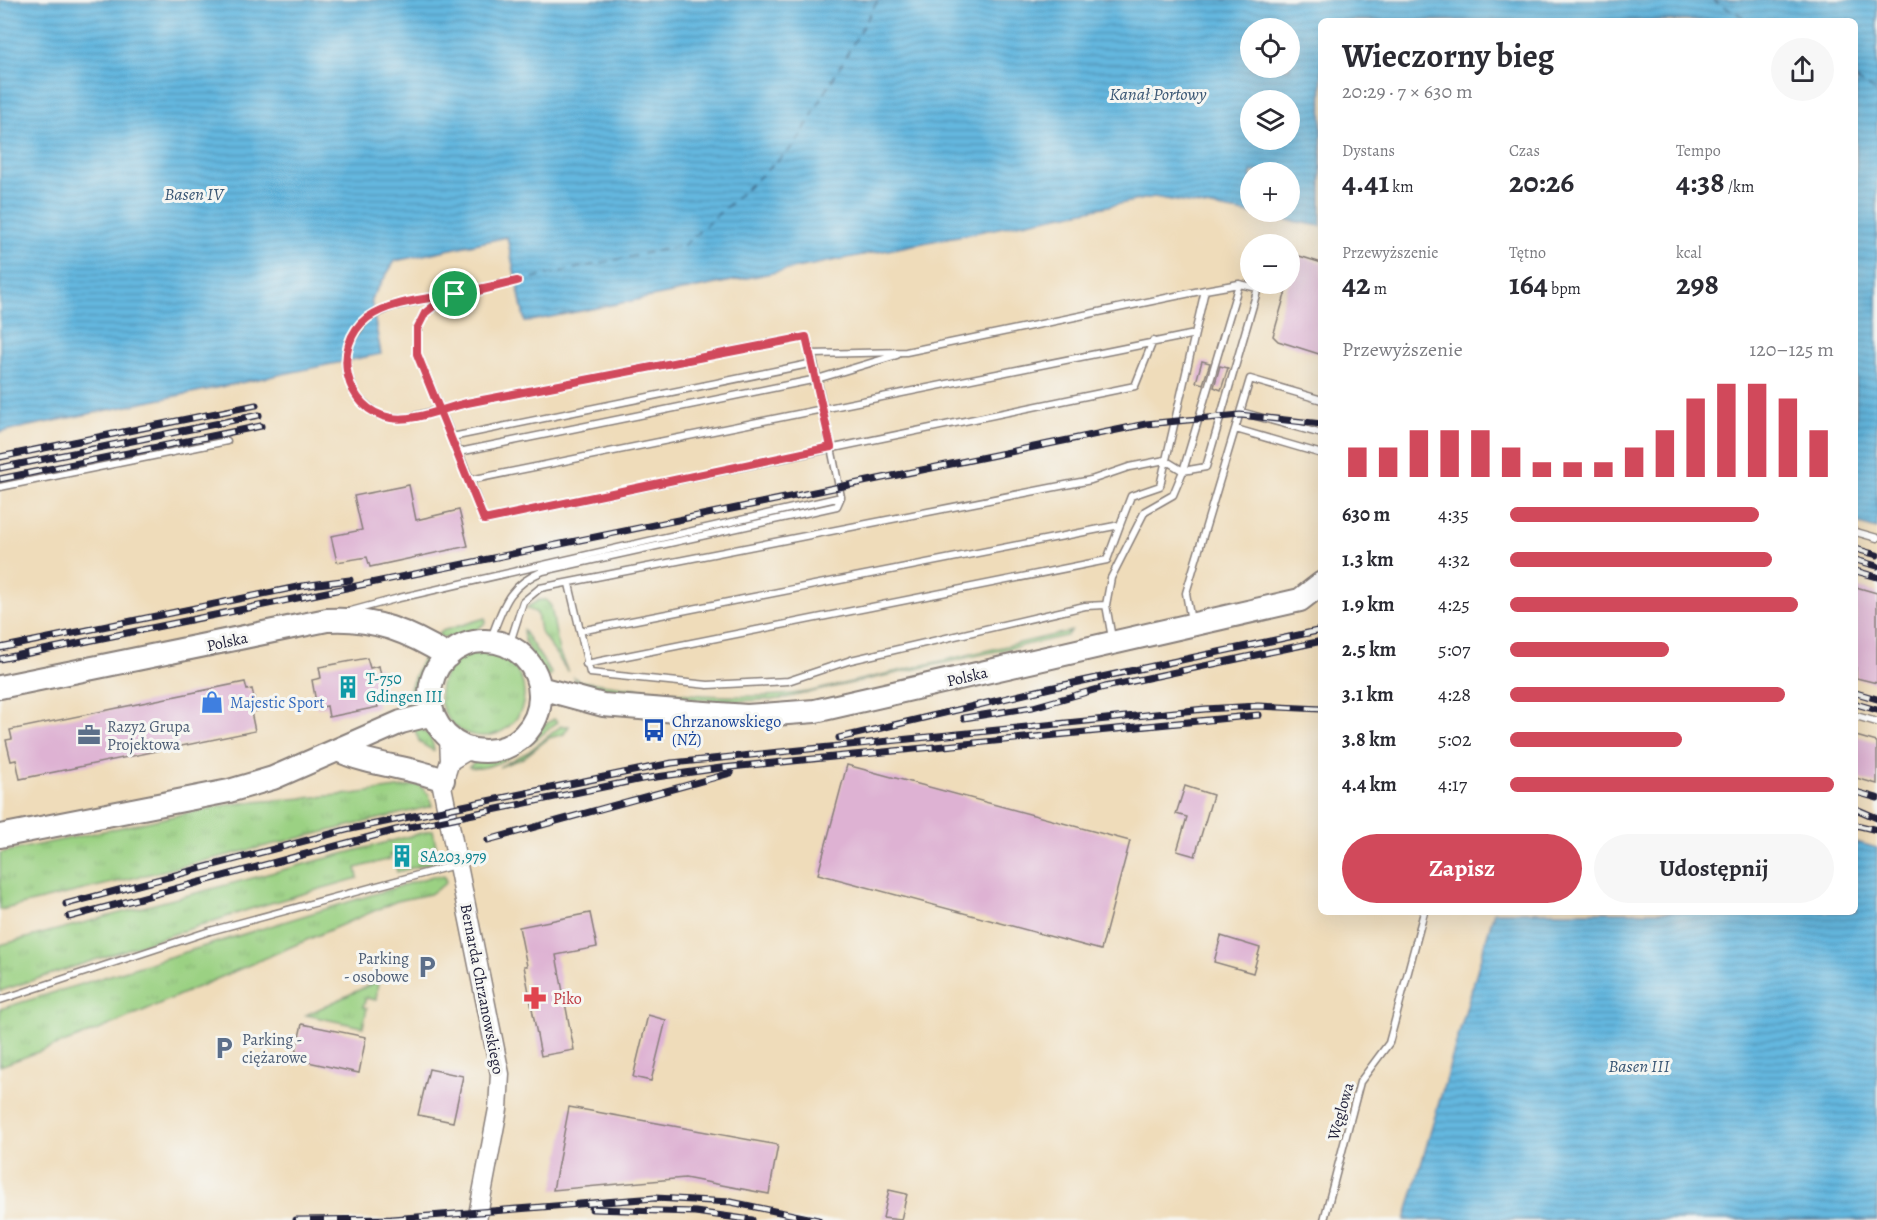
<!DOCTYPE html>
<html lang="pl">
<meta charset="utf-8">
<style>
:root{--surface:#fff;--page:#f7f7f7;--text:#2b2b33;--muted:#7c7c81;--accent:#d1495b}
body{margin:0;font-family:Alegreya,serif;background:var(--page);color:var(--text);height:100vh;display:flex;flex-direction:column;font-size:22px;white-space:nowrap}
*{box-sizing:border-box;margin:0}
p{font-size:20px;color:var(--muted)}
.icon{flex:none;width:33px;height:33px;fill:none;stroke:currentColor;stroke-width:2;stroke-linecap:round;stroke-linejoin:round}
.map{position:relative;flex:1;overflow:hidden}
.sheet{position:absolute;left:1318px;top:18px;width:540px;height:897px;display:flex;flex-direction:column;background:var(--surface);border-radius:9px;box-shadow:0 6px 24px #0002}
.sheet>*{flex:none}
.fabs{position:absolute;left:1240px;top:18px;display:grid;gap:12px}
.fabs a{display:grid;place-items:center;width:60px;height:60px;border-radius:50%;background:var(--surface);box-shadow:0 6px 24px #0002;font-size:30px}
.pin{position:absolute;display:grid;place-items:center;width:51px;height:51px;color:#fff;margin:-26px;border:3px solid #fff;border-radius:50%;box-shadow:0 2px 6px #0007}
.round{display:grid;place-items:center;flex:none;width:63px;height:63px;border-radius:32px;background:var(--page)}
.summary{display:flex;align-items:center;justify-content:space-between;height:102px;padding:0 24px}
h1{font-size:33px;font-weight:700;line-height:45px}
.figures{display:grid;grid-template-columns:repeat(3,1fr);gap:9px;height:102px;padding:6px 24px}
.figures div{display:grid;align-content:center}
.figures b{font-size:30px;font-weight:700}
.figures small{font-size:16px;font-weight:400}
.figures p{font-size:16px}
.chart{height:168px;padding:12px 24px}
.chart p{display:flex;justify-content:space-between}
.chart svg{width:100%;height:108px;margin-top:6px;stroke:var(--accent);stroke-width:6}
.button{display:flex;gap:12px;margin-top:auto;padding:12px 24px}
.button a{flex:1;height:69px;border-radius:36px;background:var(--accent);color:#fff;font-size:24px;font-weight:700;line-height:69px;text-align:center}
.button a+a{background:var(--page);color:var(--text)}
ul{padding:0 24px;list-style:none;font-size:20px}
li{display:grid;grid-template-columns:96px 72px 1fr;align-items:center;height:45px}
li i{height:15px;border-radius:8px;background:var(--accent)}
.map>svg:first-child{display:block}
.grass{fill:url(#grass-tufts);stroke:#5e7a5f;stroke-width:1.5}
.water{fill:url(#water-rules);stroke:#436c8d;stroke-width:1.5;fill-rule:evenodd}
.lines{fill:none;stroke-linecap:round;stroke-linejoin:round}
.ferry{stroke:#395674;stroke-width:1.5;stroke-dasharray:8 6;stroke-linecap:butt}
.building{fill:#deb2d3}
.lane-casing{stroke:#887f7a;stroke-width:9}
.secondary-casing{stroke:#887f7a;stroke-width:21}
.highway-casing{stroke:#887f7a;stroke-width:26}
.lane{stroke:#fff;stroke-width:6}
.secondary{stroke:#fff;stroke-width:18}
.highway{stroke:#fff;stroke-width:22}
.rail-casing{stroke:#22223b;stroke-width:7}
.rail{stroke:#f6f6f2;stroke-width:4.5;stroke-dasharray:14;stroke-linecap:butt}
.lane-bridge-casing{stroke:#887f7a;stroke-width:9;stroke-linecap:butt}
.lane-bridge{stroke:#fff;stroke-width:6}
.route-casing{stroke:#fff;stroke-width:12}
.route{stroke:#d1495b;stroke-width:8}
.labels{text-anchor:middle;stroke-width:6;stroke-linejoin:round;paint-order:stroke}
.street-label{font-size:16px;fill:#22223b;stroke:#f6f6f2}
.culture-label{font-size:16px;fill:#0d838f;stroke:#f6f6f2;text-anchor:start}
.shop-label{font-size:16px;fill:#366cbe;stroke:#f6f6f2;text-anchor:start}
.transit-label{font-size:16px;fill:#164399;stroke:#f6f6f2;text-anchor:start}
.service-label{font-size:16px;fill:#4e5e75;stroke:#f6f6f2;text-anchor:start}
.health-label{font-size:16px;fill:#be3a42;stroke:#f6f6f2;text-anchor:start}
.water-label{font-size:18px;font-style:italic;fill:#395674;stroke:#f6f6f2}
</style>
<div class="map">
<svg width="1877" height="1220" viewBox="0 0 1877 1220">
<defs>
<pattern id="grass-tufts" width="24" height="20" patternUnits="userSpaceOnUse" patternTransform="scale(1.5)"><rect width="24" height="20" fill="#9bd183"/><path d="M3 7l-1-3M5 7V3M7 7l1-3M15 17l-1-3M17 17v-4M19 17l1-3" fill="none" stroke="#85b372"/></pattern>
<pattern id="water-rules" width="6" height="5" patternUnits="userSpaceOnUse" patternTransform="scale(1.5)"><rect width="6" height="5" fill="#64b7df"/><path d="M0 2.5h6" fill="none" stroke="#5294b6"/></pattern>
</defs>
<rect width="100%" height="100%" fill="#f6f6f2"/>
<filter id="ink" filterUnits="userSpaceOnUse"><feTurbulence type="fractalNoise" baseFrequency=".0167" numOctaves="2"/><feDisplacementMap in="SourceGraphic" scale="12" xChannelSelector="R" yChannelSelector="G"/><feConvolveMatrix kernelMatrix="1 2 1 2 8 2 1 2 1" color-interpolation-filters="sRGB"/></filter>
<filter id="wash" filterUnits="userSpaceOnUse"><feTurbulence type="fractalNoise" baseFrequency=".008" numOctaves="4" result="noise"/><feDisplacementMap in="SourceGraphic" scale="24" xChannelSelector="R" yChannelSelector="G"/><feGaussianBlur stdDeviation="1.35" result="paint"/><feColorMatrix in="noise" values="0 0 0 0 0 0 0 0 0 0 0 0 0 0 0 0 0 1.4 0 .05"/><feComposite in="paint" operator="in"/></filter>
<g filter="url(#wash)">
<rect width="100%" height="100%" fill="#efdcba"/>
<!-- grass -->
<path class="grass" d="M539 600H546L551 606 559 652 568 672 540 631 537 613 526 608Z
M485 618 486 622C476 633 450 641 438 636L442 631Z
M523 630 551 673 550 677C538 667 523 646 523 630Z
M1071 631 1066 636 780 699C712 705 645 695 577 687L574 677 579 681C655 691 730 703 808 692Z
M440 694a42 42 0 1 1 84 0a42 42 0 1 1-84 0Z
M426 654 428 661 420 683 419 705 407 711C404 698 418 666 426 654Z
M554 719 557 722C539 738 492 775 469 767L475 762 500 756 520 746 539 728Z
M561 726H569L564 734 549 738 523 758 499 767 528 752Z
M414 728C427 729 433 739 434 751L420 743Z
M419 785 429 795 432 806 0 910V853L231 804 353 794Z
M433 830 438 857 434 862 397 872 393 855H389L390 859 356 868 358 878 250 909 0 991V945Z
M433 876H445L446 883 430 894 397 901 101 1029 0 1066V1009Z
M378 981 376 1000 366 998 363 1007 367 1008 363 1027 306 1015Z"/>
<!-- water -->
<path class="water" d="M0 0H1877V529L1856 523V21H1322L1321 226 1154 197 525 322 507 237 395 261 371 299 381 354 0 432ZM1251 28H1290V68H1251ZM1251 100H1290V140H1251ZM1251 172H1290V212H1251Z
M1856 842 1877 848V1220H1405L1494 912H1856Z"/>
<g class="lines">
<!-- ferry -->
<path class="ferry" d="M1712 0 1751 21
M1856 80 1877 92
M519 281 684 245 795 145 878 0"/>
</g>
<g id="blocks">
<!-- building -->
<path class="building" d="M1296 255 1322 263V355L1278 341 1273 336 1288 284H1290Z
M1202 361 1210 363 1203 384 1196 382Z
M1220 366 1228 368 1221 390 1214 387Z
M409 485 416 520 459 510 468 546 370 567 367 557 337 562 331 536 362 530 354 496Z
M1856 587 1877 593V683L1856 678Z
M367 658 370 668 379 666 385 694 375 696 378 707 329 717 327 706 317 708 312 680 321 678 319 667Z
M245 682 247 690 252 689 257 711 251 712 255 731 20 779 16 760 11 761 6 740 12 739 10 730Z
M1856 736 1877 742V784L1856 778Z
M847 765 1130 841 1101 950 818 874Z
M1185 786 1213 795 1195 856 1177 851 1187 817 1176 814Z
M590 913 597 947 556 955 574 1050 541 1056 524 966H527L519 927Z
M1221 936 1260 948 1253 973 1214 962Z
M648 1015 666 1020 651 1081 633 1077Z
M302 1024 366 1037 359 1073 294 1059Z
M429 1069 463 1076 453 1122 418 1115Z
M569 1107 778 1145 769 1194 685 1178 553 1190Z
M889 1190 907 1194 901 1220 883 1218Z"/>
</g>
</g>
<g filter="url(#ink)">
<use href="#blocks" fill-opacity="0" stroke="#887f7a" stroke-width="1.5"/>
<g class="lines">
<!-- lane casing -->
<g class="lane-casing">
<path id="lane" d="M468 294C431 303 413 311 417 354L470 480 1195 334
M1241 412 1322 434
M1236 429 1322 454
M452 437 814 363
M459 452 817 379 897 355
M470 480 484 520 1135 386 1153 341
M0 487 227 441
M1856 532 1877 538
M569 584 590 673 708 685 788 681 851 660 1085 606 1106 605
M351 611 399 598 841 497
M1191 621 1186 593 1250 379 1322 400
M580 631 1120 525 1131 496 1160 486 1205 290 906 352 812 354
M1112 638 1106 605 1111 578 1145 511 1173 495 1183 471 1239 284 1205 290
M490 641C503 607 507 586 543 571L837 506 841 497 814 363 806 337 767 344
M509 646 523 602 540 588 1091 480 1129 467 1165 460 1183 471 1206 467 1258 288 1239 284
M586 664 1107 560 1120 525
M1856 716 1877 722
M0 1000 210 931 455 865
M1324 1220 1360 1082 1389 1043 1424 912"/>
</g>
<!-- secondary casing -->
<g class="secondary-casing">
<path id="secondary" d="M449 738 450 761 442 786 500 1074 498 1109 477 1220
M450 761 470 749"/>
</g>
<!-- highway casing -->
<g class="highway-casing">
<path id="highway" d="M430 696a55 55 0 1 1 110 0a55 55 0 1 1-110 0Z
M0 687 327 620C374 617 409 632 448 656
M540 688 603 705 677 711 747 716 815 711 1300 600 1322 583
M338 750C371 766 409 766 443 780
M0 836 229 791 273 778 401 722 433 714"/>
</g>
<!-- lane -->
<use href="#lane" class="lane"/>
<!-- secondary -->
<use href="#secondary" class="secondary"/>
<!-- highway -->
<use href="#highway" class="highway"/>
<!-- rail casing -->
<g class="rail-casing">
<path id="rail" d="M0 457 256 405
M0 468 259 415
M0 479 261 426
M1856 549 1877 555
M1856 560 1877 566
M1856 571 1877 577
M0 648 302 586 350 580
M0 659 1146 424 1240 415 1322 424
M1856 693 1877 699
M1856 704 1877 710
M964 718 1033 707 1105 687 1322 641
M839 738 1050 688 1322 630
M1856 792 1877 798
M1856 809 1877 818
M1856 825 1877 830
M488 840 731 773
M66 904 346 830 672 763 1205 709 1258 706 1322 709
M69 917 396 830 642 779 721 768 1259 715
M592 1209 695 1212 752 1220
M392 1219 655 1198 731 1202 818 1220
M296 1220 398 1219"/>
</g>
<!-- rail -->
<use href="#rail" class="rail"/>
<!-- lane-bridge casing -->
<g class="lane-bridge-casing">
<path id="lane-bridge" d="M517 281 394 306 367 318 350 341 346 355V369L356 396 377 414 392 418H405L467 403 767 344"/>
</g>
<!-- lane-bridge -->
<use href="#lane-bridge" class="lane-bridge"/>
</g>
</g>
<g class="lines" filter="url(#ink)">
<!-- route casing -->
<g class="route-casing">
<path id="route" d="M455 294 517 281 440 301 425 313 417 329V354L484 520 831 447 806 337 467 403C444 408 414 422 391 418 344 410 331 346 367 318 390 301 428 299 455 294"/>
</g>
<!-- route -->
<use href="#route" class="route"/>
</g>
<!-- icons -->
<defs>
<g id="building-bare" transform="scale(1.8)"><path d="M-4-6H4V6H1V3H-1V6H-4ZM-2.5-4.3h1.7v1.8h-1.7ZM.8-4.3h1.7v1.8H.8ZM-2.5-1h1.7V.8h-1.7ZM.8-1h1.7V.8H.8Z" fill="#0f9aa8" stroke="#f6f6f2" stroke-width="2.5" paint-order="stroke"/></g>
<g id="shop-bare" transform="scale(1.8)"><path d="M-5-2.5h2.3a2.7 3.5 0 0 1 5.4 0H5L5.5 6h-11ZM-1.5-2.5h3a1.5 2.3 0 0 0-3 0Z" fill="#3f7fe0" stroke="#f6f6f2" stroke-width="2.5" paint-order="stroke"/></g>
<g id="bus-bare" transform="scale(1.8)"><path d="M-5-6H5V4H4V6H2V4H-2V6H-4V4H-5ZM-3.5-4V0h7V-4ZM-3.5 1.2v1.5H-2V1.2ZM2 1.2v1.5H3.5V1.2Z" fill="#1a4fb4" stroke="#f6f6f2" stroke-width="2.5" paint-order="stroke"/></g>
<g id="office-bare" transform="scale(1.8)"><path d="M-6-3h4V-5.5h4V-3h4V5H-6ZM-1-4.5V-3h2v-1.5ZM-6 0V1H6V0Z" fill="#5c6f8a" stroke="#f6f6f2" stroke-width="2.5" paint-order="stroke"/></g>
<g id="parking-bare" transform="scale(1.8)"><path d="M-3.5-5.5H1a3.5 3.5 0 0 1 0 7H-1V5.5H-3.5ZM-1-3.4V-.6H.8a1.4 1.4 0 0 0 0-2.8Z" fill="#5c6f8a" stroke="#f6f6f2" stroke-width="2.5" paint-order="stroke"/></g>
<g id="pharmacy-bare" transform="scale(1.8)"><path d="M-2-6h4v4h4v4h-4v4h-4v-4h-4v-4h4Z" fill="#e0444e" stroke="#f6f6f2" stroke-width="2.5" paint-order="stroke"/></g>
</defs>
<g fill-rule="evenodd">
<use href="#building-bare" x="348" y="687"/>
<use href="#shop-bare" x="212" y="702"/>
<use href="#bus-bare" x="654" y="730"/>
<use href="#office-bare" x="89" y="735"/>
<use href="#building-bare" x="402" y="856"/>
<use href="#parking-bare" x="427" y="967"/>
<use href="#pharmacy-bare" x="535" y="998"/>
<use href="#parking-bare" x="224" y="1048"/>
</g>
<g class="labels">
<!-- street labels -->
<g class="street-label">
<text transform="translate(227 641) rotate(-12)" y="6">Polska</text>
<text transform="translate(967 676) rotate(-13)" y="6">Polska</text>
<text transform="translate(483 989) rotate(79)" y="6">Bernarda Chrzanowskiego</text>
<text transform="translate(1340 1111) rotate(-74)" y="6">Węglowa</text>
</g>
<!-- culture labels -->
<g class="culture-label">
<text x="366" y="684">T-750<tspan x="366" dy="18">Gdingen III</tspan></text>
<text x="420" y="862">SA203,979</text>
</g>
<!-- shop labels -->
<g class="shop-label">
<text x="230" y="708">Majestic Sport</text>
</g>
<!-- transit labels -->
<g class="transit-label">
<text x="672" y="727">Chrzanowskiego<tspan x="672" dy="18">(NŻ)</tspan></text>
</g>
<!-- service labels -->
<g class="service-label">
<text x="107" y="732">Razy2 Grupa<tspan x="107" dy="18">Projektowa</tspan></text>
<text x="409" y="964" text-anchor="end">Parking<tspan x="409" dy="18">- osobowe</tspan></text>
<text x="242" y="1045">Parking -<tspan x="242" dy="18">ciężarowe</tspan></text>
</g>
<!-- health labels -->
<g class="health-label">
<text x="553" y="1004">Piko</text>
</g>
<!-- water labels -->
<g class="water-label">
<text x="1158" y="100">Kanał Portowy</text>
<text x="194" y="200">Basen IV</text>
<text x="1639" y="1072">Basen III</text>
</g>
</g>
</svg>
<div class="fabs">
<a><svg class="icon" aria-label="locate" viewBox="0 0 24 24"><circle cx="12" cy="12" r="6"/><path d="M12 2v4M12 18v4M2 12h4M18 12h4"/></svg></a>
<a><svg class="icon" aria-label="layers" viewBox="0 0 24 24"><path d="M12 4l9 5-9 5-9-5zM3 14l9 5 9-5"/></svg></a>
<a>+</a>
<a>−</a>
</div>
<div class="pin" style="left:455px;top:294px;background:#1e9e55"><svg class="icon" aria-label="arrive" viewBox="0 0 24 24"><path d="M6 21V4h12l-3 4 3 4H6"/></svg></div>
<section class="sheet">
<div class="summary"><div><h1>Wieczorny bieg</h1><p>20:29 · 7 × 630 m</p></div><a class="round"><svg class="icon" aria-label="share" viewBox="0 0 24 24"><path d="M12 15V3M7 8l5-5 5 5M5 13v7h14v-7"/></svg></a></div>
<div class="figures">
<div><p>Dystans</p><b>4.41<small> km</small></b></div>
<div><p>Czas</p><b>20:26</b></div>
<div><p>Tempo</p><b>4:38<small> /km</small></b></div>
</div>
<div class="figures">
<div><p>Przewyższenie</p><b>42<small> m</small></b></div>
<div><p>Tętno</p><b>164<small> bpm</small></b></div>
<div><p>kcal</p><b>298</b></div>
</div>
<div class="chart"><p><span>Przewyższenie</span>120–125 m</p>
<svg viewBox="0 0 160 44" preserveAspectRatio="none"><path d="M5 44V32M15 44V32M25 44V25M35 44V25M45 44V25M55 44V32M65 44V38M75 44V38M85 44V38M95 44V32M105 44V25M115 44V12M125 44V6M135 44V6M145 44V12M155 44V25"/></svg>
</div>
<ul>
<li><b>630 m</b>4:35<i style="width:77%"></i></li>
<li><b>1.3 km</b>4:32<i style="width:81%"></i></li>
<li><b>1.9 km</b>4:25<i style="width:89%"></i></li>
<li><b>2.5 km</b>5:07<i style="width:49%"></i></li>
<li><b>3.1 km</b>4:28<i style="width:85%"></i></li>
<li><b>3.8 km</b>5:02<i style="width:53%"></i></li>
<li><b>4.4 km</b>4:17<i style="width:100%"></i></li>
</ul>
<div class="button"><a>Zapisz</a><a>Udostępnij</a></div>
</section>
</div>
